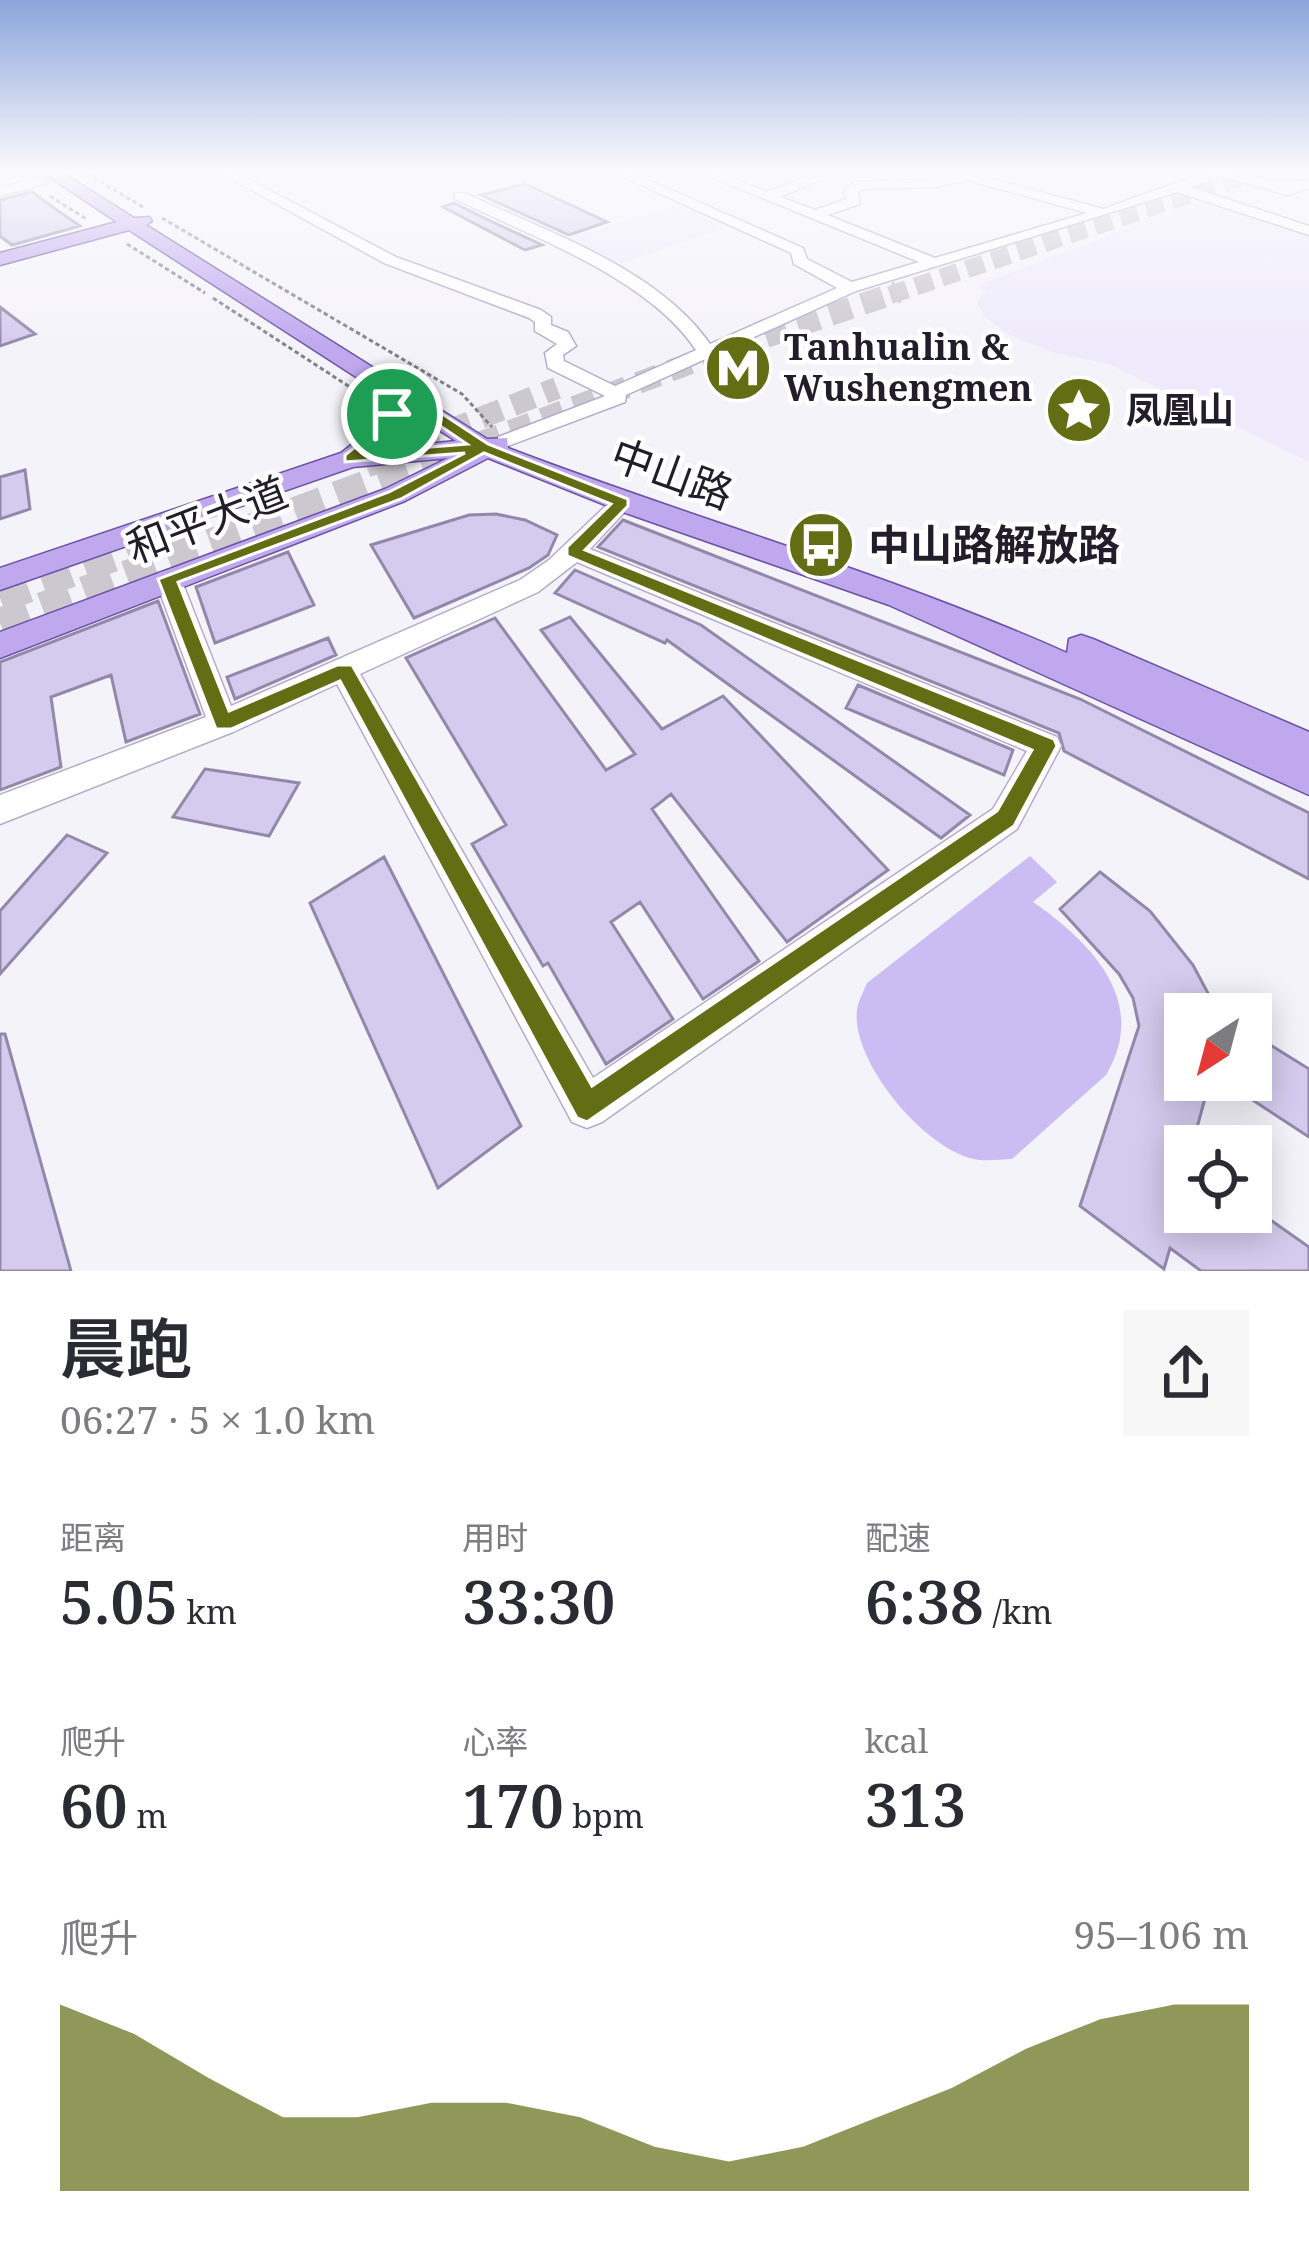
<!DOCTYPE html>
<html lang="zh">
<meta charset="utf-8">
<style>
:root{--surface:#fff;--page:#f7f7f7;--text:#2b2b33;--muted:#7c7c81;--accent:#626d14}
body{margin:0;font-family:"Noto Serif","Noto Sans SC",serif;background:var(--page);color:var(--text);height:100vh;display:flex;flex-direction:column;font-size:45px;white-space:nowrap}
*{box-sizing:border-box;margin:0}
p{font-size:39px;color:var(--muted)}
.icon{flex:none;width:66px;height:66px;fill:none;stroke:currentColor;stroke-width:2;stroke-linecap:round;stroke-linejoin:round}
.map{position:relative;height:1271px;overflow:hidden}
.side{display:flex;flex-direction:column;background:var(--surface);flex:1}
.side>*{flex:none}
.needle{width:78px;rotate:216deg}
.controls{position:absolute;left:1164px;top:993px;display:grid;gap:24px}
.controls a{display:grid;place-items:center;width:108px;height:108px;border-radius:0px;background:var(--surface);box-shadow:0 6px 30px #0003;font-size:60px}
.pin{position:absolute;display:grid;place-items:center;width:102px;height:102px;color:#fff;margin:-51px;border:6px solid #fff;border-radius:50%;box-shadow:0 3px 12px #0007}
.round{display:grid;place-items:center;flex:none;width:126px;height:126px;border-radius:0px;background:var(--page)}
.head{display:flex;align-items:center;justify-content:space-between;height:204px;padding:0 60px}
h1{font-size:66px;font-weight:600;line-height:90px}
.figures{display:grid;grid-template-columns:repeat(3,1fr);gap:18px;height:204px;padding:12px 60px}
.figures div{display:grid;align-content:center}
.figures b{font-size:60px;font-weight:600}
.figures small{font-size:33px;font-weight:400}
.figures p{font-size:33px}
.chart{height:336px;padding:24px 60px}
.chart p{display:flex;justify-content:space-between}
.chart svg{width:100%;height:216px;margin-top:12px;fill:var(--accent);opacity:.7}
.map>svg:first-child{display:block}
.built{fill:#eeeafb}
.green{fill:#cbbdf4}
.building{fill:#d4cbee;stroke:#9289aa;stroke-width:3}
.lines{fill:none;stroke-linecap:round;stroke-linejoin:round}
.major-tunnel-far2{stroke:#cbc8d0;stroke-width:18;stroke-dasharray:18 9;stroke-linecap:butt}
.major-tunnel-far1{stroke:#cbc8d0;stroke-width:22;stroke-dasharray:22 12;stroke-linecap:butt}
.major-tunnel{stroke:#cbc8d0;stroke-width:30;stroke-dasharray:30 15;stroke-linecap:butt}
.minor-casing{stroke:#b4accd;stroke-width:3}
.major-casing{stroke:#6d52a3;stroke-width:3}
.path{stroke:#83808a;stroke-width:3;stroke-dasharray:4.5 3;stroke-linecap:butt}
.minor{fill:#fff;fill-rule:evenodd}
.major{fill:#c0a8ef;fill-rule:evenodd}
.route{fill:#626d14;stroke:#fff;stroke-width:3;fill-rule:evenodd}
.labels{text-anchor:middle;stroke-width:9;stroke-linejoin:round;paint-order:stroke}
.far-poi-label{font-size:36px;font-weight:bold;fill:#211d2a;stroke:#fff;text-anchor:start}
.street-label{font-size:42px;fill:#211d2a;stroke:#fff}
.poi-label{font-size:42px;font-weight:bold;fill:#211d2a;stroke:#fff;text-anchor:start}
</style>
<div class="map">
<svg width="1309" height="1271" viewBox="0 0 1309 1271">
<rect width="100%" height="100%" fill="#f5f3fa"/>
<!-- built -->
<path class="built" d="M1204 199 1309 236V462L1109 364 1051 352 1008 334 985 317 976 301 987 291 978 285Z
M678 205 726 227 609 268 558 242Z"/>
<!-- green -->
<path class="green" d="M1030 856 1057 882 1033 902C1091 942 1150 1002 1106 1075L1012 1159C1001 1159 986 1162 974 1159 925 1149 851 1062 857 1010 858 1001 864 991 867 983Z"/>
<!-- building -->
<path class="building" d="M525 184 569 204 607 222 569 235 481 195Z
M32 192 54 208 80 226 12 245 0 236V200Z
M454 203 484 218 542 245 525 250 443 207Z
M0 307 35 334 0 346Z
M25 470 30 509 0 519V477Z
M496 514 525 520 557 535 548 555 529 568 414 618 371 545 469 515Z
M623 520 1080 699 1309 813V879L1064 751 1059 733 598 547Z
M288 552 314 605 215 643 196 587Z
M575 570 701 625 970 815 941 838 667 640 665 643 555 593Z
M158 601 200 714 126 742 111 675 51 697 61 767 0 790V662Z
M570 617 662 729 723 696 888 870 787 942 671 794 652 809 759 961 703 999 640 902 611 922 673 1019 606 1064 548 963 543 966 472 844 506 825 406 658 495 618 606 770 635 754 541 630Z
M328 638 336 655 235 699 227 677Z
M858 685 1013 750 1004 775 846 708Z
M205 769 299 783 269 836 173 817Z
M67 835 107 853 0 974V911Z
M384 857 521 1126 438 1188 310 903Z
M1100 872 1150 911 1193 965 1219 1014H1185V1080H1210L1192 1146H1185V1212H1259L1309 1247V1271H1201L1170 1248 1164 1269 1080 1206 1139 1026 1133 998 1119 974 1060 909Z
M1251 1033 1309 1069V1137L1222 1080H1251Z
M0 1034H5L71 1271H0Z"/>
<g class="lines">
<!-- major-tunnel-far2 -->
<path class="major-tunnel-far2" d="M890 295 1262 170"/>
<!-- major-tunnel-far1 -->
<path class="major-tunnel-far1" d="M386 455 557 388
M447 455 712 355 898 292"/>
<!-- major-tunnel -->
<path class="major-tunnel" d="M365 463 393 452
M0 598 159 540
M0 623 455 452"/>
<!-- minor casing -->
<g class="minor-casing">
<path id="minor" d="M215 170H231L396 257 541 310 551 317V325L568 332 576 346 563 355 564 361 615 386 696 350C647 277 532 237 455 199V193H465C546 232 656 267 710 344L837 288 794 264 791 253 608 170H626L803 248 807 259 852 282 919 262 694 170H712L767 192 824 170H843L780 197 815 210 847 199 844 192 854 182 935 179 967 172 1103 209 1213 170C1247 170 1274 190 1309 179V188L1287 195 1222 176 1190 187 1309 226V235L1177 192 856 291 626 395 625 402 505 447 498 445V437L605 396 548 368 545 353 557 344 535 331V322L529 318 384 263ZM967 180 1087 213 935 258 827 215 860 204 858 193 862 189 935 187Z
M41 177 46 184 0 196V188Z
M622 496 633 503 590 549 1057 737 1061 746 1017 829 602 1122 587 1128 572 1122 337 684 233 732 0 824V795L206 717 155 579 159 573 168 570 181 579 231 706 520 580 549 560 614 498ZM577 562 1027 751 993 809 593 1078 360 674 538 592Z"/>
</g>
<!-- major casing -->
<g class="major-casing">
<path id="major" d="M39 170H58L134 218 149 217 152 221 146 225 487 439 507 438 508 448C693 519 885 572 1067 653L1069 639 1081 635 1093 639 1309 732V795L889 605 620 511 488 458 405 501 0 658V632L385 489 448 458 353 467 0 590V568L341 453 374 427 387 397 129 230 0 265V253L117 222ZM406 409 456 441 379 449 394 436Z"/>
</g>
<!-- path -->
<path class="path" d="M81 170 143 207
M50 196 88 220
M162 218 462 394 492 427
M127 244 205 293
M213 298 356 391"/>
<!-- minor -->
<use href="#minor" class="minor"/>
<!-- major -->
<use href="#major" class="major"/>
</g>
<!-- sky -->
<linearGradient id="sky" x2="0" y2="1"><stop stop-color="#8ba6db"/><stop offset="0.49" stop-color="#fafafd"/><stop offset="1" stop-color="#fafafd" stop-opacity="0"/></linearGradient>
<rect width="1309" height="348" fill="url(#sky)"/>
<!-- route -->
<path class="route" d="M396 390H406L488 444 628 499V506L585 550 1054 739 1057 746 1014 826 587 1122 577 1118 340 681 231 729H216L158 579 389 492 465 453 345 462V455L378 429ZM405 402 467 444 368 452 390 435ZM484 453 611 504 567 547V556L1032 750 997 811 592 1086 352 665H337L229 711 178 582 401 499Z"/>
<!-- icons -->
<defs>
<g id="metro-disc" transform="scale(3.45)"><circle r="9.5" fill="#626d14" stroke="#fff"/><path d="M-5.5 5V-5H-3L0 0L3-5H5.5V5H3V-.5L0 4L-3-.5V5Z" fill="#fff"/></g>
<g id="sight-disc" transform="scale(3.45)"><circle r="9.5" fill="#626d14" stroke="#fff"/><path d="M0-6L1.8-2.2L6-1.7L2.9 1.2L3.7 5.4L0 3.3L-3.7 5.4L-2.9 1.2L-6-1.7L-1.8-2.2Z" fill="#fff"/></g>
<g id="bus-disc" transform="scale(3.45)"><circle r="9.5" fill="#626d14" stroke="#fff"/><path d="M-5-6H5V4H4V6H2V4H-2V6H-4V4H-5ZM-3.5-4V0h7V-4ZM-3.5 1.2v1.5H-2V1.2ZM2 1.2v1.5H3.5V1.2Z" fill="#fff"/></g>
</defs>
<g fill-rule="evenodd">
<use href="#metro-disc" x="738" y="368"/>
<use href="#sight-disc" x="1079" y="410"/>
<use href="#bus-disc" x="821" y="545"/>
</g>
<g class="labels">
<!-- far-poi labels -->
<g class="far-poi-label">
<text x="784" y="360">Tanhualin &amp;<tspan x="784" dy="41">Wushengmen</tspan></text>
<text x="1126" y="423">凤凰山</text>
</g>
<!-- street labels -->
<g class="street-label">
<text transform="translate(672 474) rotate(20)" y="15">中山路</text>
<text transform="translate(207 520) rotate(-21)" y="15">和平大道</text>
</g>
<!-- poi labels -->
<g class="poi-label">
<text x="868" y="560">中山路解放路</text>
</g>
</g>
</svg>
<div class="controls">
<a><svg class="needle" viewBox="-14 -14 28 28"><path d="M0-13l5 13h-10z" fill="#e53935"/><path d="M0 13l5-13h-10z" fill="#7c7c81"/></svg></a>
<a><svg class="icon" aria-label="locate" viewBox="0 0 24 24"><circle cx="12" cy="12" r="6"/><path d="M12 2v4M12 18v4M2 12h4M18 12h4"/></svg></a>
</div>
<div class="pin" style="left:392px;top:414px;background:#1e9e55"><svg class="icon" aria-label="arrive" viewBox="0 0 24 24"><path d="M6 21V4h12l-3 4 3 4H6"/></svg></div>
</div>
<section class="side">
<div class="head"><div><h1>晨跑</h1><p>06:27 · 5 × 1.0 km</p></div><a class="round"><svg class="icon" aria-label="share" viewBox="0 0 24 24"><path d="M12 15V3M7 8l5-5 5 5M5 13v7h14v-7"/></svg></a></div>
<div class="figures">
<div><p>距离</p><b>5.05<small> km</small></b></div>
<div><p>用时</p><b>33:30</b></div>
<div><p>配速</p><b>6:38<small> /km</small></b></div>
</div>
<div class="figures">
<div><p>爬升</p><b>60<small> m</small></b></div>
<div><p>心率</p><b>170<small> bpm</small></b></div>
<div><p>kcal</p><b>313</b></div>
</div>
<div class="chart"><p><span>爬升</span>95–106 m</p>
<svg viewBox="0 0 160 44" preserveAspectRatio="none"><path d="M0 44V6L10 12L20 21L30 29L40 29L50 26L60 26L70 29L80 35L90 38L100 35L110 29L120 23L130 15L140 9L150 6L160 6V44z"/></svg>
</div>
</section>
